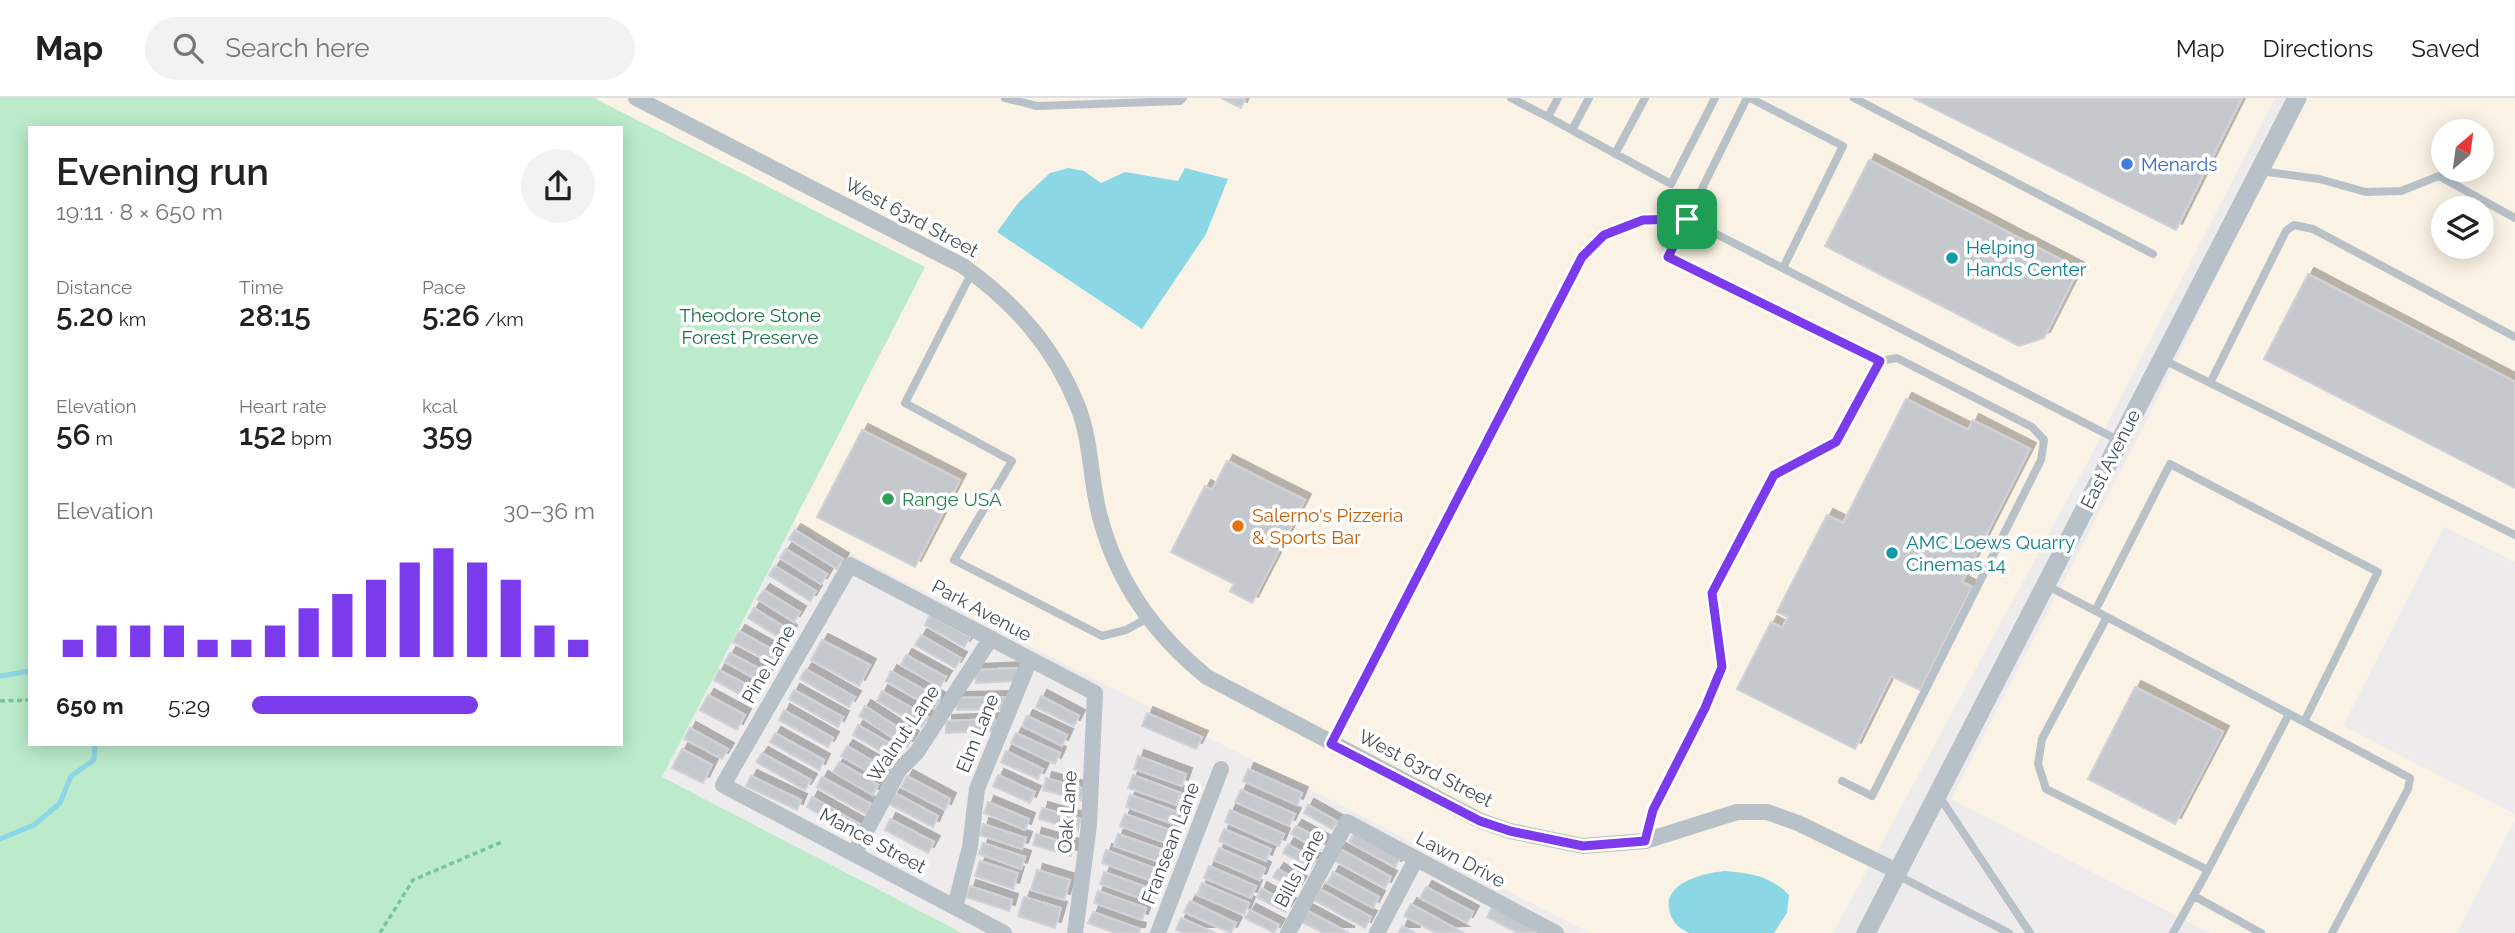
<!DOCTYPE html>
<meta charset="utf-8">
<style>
:root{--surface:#fff;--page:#f2f2f2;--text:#222;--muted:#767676;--line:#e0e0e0;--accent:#7c3aed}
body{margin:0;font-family:Raleway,sans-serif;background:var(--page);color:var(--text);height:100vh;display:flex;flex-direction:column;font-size:26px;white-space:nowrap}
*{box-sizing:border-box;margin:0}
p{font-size:23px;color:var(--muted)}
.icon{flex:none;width:38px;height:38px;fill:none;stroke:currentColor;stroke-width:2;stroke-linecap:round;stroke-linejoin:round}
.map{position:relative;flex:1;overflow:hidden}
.details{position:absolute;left:28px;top:28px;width:595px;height:620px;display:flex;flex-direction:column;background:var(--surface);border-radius:0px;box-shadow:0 4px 18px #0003}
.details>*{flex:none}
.needle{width:46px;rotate:29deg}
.tools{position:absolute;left:2431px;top:21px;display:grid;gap:14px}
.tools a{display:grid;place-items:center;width:63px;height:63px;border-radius:50%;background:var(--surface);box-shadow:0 4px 18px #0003;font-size:35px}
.pin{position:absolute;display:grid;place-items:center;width:60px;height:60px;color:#fff;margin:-30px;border-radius:14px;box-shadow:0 4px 10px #0006}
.round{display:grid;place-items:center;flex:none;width:74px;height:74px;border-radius:37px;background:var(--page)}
.head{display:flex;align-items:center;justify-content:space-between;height:119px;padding:0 28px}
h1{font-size:38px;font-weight:600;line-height:52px}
.stats{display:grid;grid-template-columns:repeat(3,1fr);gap:10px;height:119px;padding:7px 28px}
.stats div{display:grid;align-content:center}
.stats b{font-size:30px;font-weight:600}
.stats small{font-size:19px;font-weight:400}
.stats p{font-size:19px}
.chart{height:196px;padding:14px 28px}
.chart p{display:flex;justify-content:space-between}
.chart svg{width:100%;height:126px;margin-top:7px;stroke:var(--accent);stroke-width:6}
ul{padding:0 28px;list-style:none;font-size:23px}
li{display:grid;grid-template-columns:112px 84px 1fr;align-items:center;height:52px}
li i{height:18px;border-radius:9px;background:var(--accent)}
header{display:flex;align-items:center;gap:42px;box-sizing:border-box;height:98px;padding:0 35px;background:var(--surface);border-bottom:2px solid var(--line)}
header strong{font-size:33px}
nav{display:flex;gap:38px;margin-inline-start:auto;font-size:24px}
.search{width:490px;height:63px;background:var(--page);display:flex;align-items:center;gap:18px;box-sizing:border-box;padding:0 24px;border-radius:38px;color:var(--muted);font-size:26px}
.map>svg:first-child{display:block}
.commercial{fill:#faf2e4;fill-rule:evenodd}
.green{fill:#bbebcb;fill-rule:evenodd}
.water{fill:#8bd7e5}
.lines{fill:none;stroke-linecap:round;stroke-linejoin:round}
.stream{stroke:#8bd7e5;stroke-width:5}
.building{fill:#c5c9ce;stroke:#d0d2d7;stroke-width:2;filter:url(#shadow)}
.path{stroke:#76c69a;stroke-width:3.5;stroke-dasharray:5 3.5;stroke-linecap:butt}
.service{stroke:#b7c1c7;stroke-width:8}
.minor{stroke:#b7c1c7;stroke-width:16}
.tertiary{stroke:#b7c1c7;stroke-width:19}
.route-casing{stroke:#fff;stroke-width:14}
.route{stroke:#7c3aed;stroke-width:9}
.shop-dot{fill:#3f7fe0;stroke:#fff;stroke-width:2.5}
.culture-dot{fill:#0f9aa8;stroke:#fff;stroke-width:2.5}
.leisure-dot{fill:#2e9e5b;stroke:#fff;stroke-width:2.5}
.food-dot{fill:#e8710a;stroke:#fff;stroke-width:2.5}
.labels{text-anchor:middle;stroke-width:7;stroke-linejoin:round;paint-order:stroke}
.shop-label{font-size:19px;fill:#366cbe;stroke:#fff;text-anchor:start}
.street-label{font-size:19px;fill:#455057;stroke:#fff}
.culture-label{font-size:19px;fill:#0d838f;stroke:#fff;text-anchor:start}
.park-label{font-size:19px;fill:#1c7343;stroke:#fff}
.leisure-label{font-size:19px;fill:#27864d;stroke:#fff;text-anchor:start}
.food-label{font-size:19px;fill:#c56008;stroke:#fff;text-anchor:start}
</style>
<header>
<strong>Map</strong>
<div class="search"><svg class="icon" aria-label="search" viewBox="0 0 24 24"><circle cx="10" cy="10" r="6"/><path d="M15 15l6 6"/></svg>Search here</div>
<nav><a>Map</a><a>Directions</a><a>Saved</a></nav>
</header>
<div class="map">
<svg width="2515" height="835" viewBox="0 0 2515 835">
<defs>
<filter id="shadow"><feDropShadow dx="6" dy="-6" stdDeviation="0" flood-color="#0004"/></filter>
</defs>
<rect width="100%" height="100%" fill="#eeebec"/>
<!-- commercial -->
<path class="commercial" d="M594 0H2275L2086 367 1833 835H1590L792 426 924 169Z
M2303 0H2515V464L2444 429 2343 628 2515 716V722L2457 835H2210L1951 701 2144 328ZM2443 33H2482V72H2443ZM2443 110H2482V149H2443Z"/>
<!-- green -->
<path class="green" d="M0 0H594L925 169 662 679 962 835H0ZM30 30H621V646H30Z"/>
<!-- water -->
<path class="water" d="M1068 70 1084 73 1101 85 1125 74 1178 83 1185 70 1228 81 1206 136 1142 231 997 134 1019 104 1050 75Z
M1725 773C1750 775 1771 778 1789 797L1787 815 1774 835H1689C1680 830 1673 826 1670 815 1660 785 1704 775 1725 773Z"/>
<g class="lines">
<!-- stream -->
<path class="stream" d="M0 578 30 573
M0 741 34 727 60 705 71 678 94 662 95 646"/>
</g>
<!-- building -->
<path class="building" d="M1221 0H1243L1245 1 1241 10Z
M1913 0H2242L2176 132Z
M1869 62 2079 171 2044 240 2019 248 1825 148Z
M2308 176 2515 284V390L2264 261Z
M1906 301 1968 332 1973 322 2030 351 1962 484 1972 489 1920 592 1891 578 1855 651 1737 591 1771 524 1782 530 1788 519 1777 514 1827 417 1843 425Z
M862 332 960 382 915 469 817 419Z
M1227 363 1305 402 1252 505 1230 493 1234 486 1171 454 1205 388 1212 392Z
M795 432 843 461 837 471 789 441Z
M786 451 827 476 821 486 780 460Z
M775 468 816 493 810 503 769 477Z
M764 492 800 514 794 524 757 501Z
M754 510 791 533 785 543 748 520Z
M930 517 970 539 964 549 925 527Z
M739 533 777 554 771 564 733 544Z
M921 537 961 560 955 570 915 547Z
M822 542 870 567 859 588 811 562Z
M730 555 768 575 763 585 725 564Z
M906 557 946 579 940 589 901 567Z
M1017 570 1018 583 976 585V572Z
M806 571 855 599 849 609 800 581Z
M719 572 757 592 752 603 714 582Z
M891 573 940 601 935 611 886 583Z
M2135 589 2223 634 2175 726 2088 681Z
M794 592 843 619 838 629 789 601Z
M882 593 928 619 922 629 877 603Z
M708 597 745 617 737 632 700 612Z
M1041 598 1079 618 1074 628 1036 609Z
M1006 599V611L957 612V600Z
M865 608 913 639 907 649 859 618Z
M784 612 833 640 828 649 779 622Z
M1147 615 1202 639 1196 651 1142 628Z
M1027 618 1067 637 1062 648 1022 628Z
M995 621 996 633 946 635V623Z
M858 627 898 650 892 660 853 637Z
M690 630 728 651 722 661 684 641Z
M775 635 824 662 819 672 770 644Z
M1016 635 1060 655 1055 666 1011 645Z
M847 648 887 671 881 681 841 658Z
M682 651 712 667 703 685 672 670Z
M1006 653 1043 671 1038 681 1001 664Z
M762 655 811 682 805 692 756 664Z
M1138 658 1186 676 1182 688 1134 671Z
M839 664 878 687 873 697 833 674Z
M1248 671 1302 695 1297 707 1243 683Z
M998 677 1035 694 1030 705 993 688Z
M1133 677 1181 695 1176 707 1128 690Z
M751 678 801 702 797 712 746 688Z
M907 678 950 701 945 712 901 689Z
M822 679 871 706 866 716 817 689Z
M1046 680 1085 691 1081 702 1043 692Z
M1241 692 1295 716 1289 728 1235 704Z
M895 695 938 718 933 729 889 706Z
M1130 697 1178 714 1173 726 1126 709Z
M812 699 861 727 856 737 807 709Z
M988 704 1029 721 1025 732 984 715Z
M1308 707 1337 723 1332 731 1304 715Z
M1042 710 1081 721 1078 732 1039 721Z
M1230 712 1284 736 1279 748 1225 724Z
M1125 716 1173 733 1168 746 1120 728Z
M890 721 934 744 928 755 885 732Z
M983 726 1026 740 1022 751 980 737Z
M1296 728 1324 743 1320 752 1291 736Z
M1224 731 1271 751 1266 763 1219 743Z
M1355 733 1401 758 1395 769 1349 744Z
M1036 736 1074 747 1071 758 1033 747Z
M1118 736 1167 753 1162 765 1114 748Z
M983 745 1025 759 1021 771 979 756Z
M1288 746 1316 762 1311 770 1283 755Z
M1219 750 1265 770 1260 782 1214 762Z
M1340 751 1391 779 1385 790 1333 762Z
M1106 752 1162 773 1157 785 1102 765Z
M980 763 1018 775 1013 791 975 778Z
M1209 768 1256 788 1251 800 1204 780Z
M1278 771 1301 784 1296 792 1273 779Z
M1037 772 1070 782 1064 802 1031 792Z
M1104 774 1152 791 1148 803 1100 786Z
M1333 774 1379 799 1373 810 1327 785Z
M1202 785 1249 805 1244 817 1197 797Z
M970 788 1012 802 1009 813 966 799Z
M1426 789 1473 814 1467 825 1420 800Z
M1261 790 1290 806 1285 814 1257 799Z
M1320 791 1371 819 1365 830 1314 802Z
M1098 793 1146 810 1142 822 1094 805Z
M1024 799 1061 810 1055 830 1018 818Z
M1190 803 1236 825 1231 835 1184 814Z
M1411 806 1462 834 1436 835 1404 818Z
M1493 808 1544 835H1518L1487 819Z
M1250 812 1279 827 1274 835 1245 820Z
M1306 812 1349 835H1323L1300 823Z
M1093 814 1140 831 1139 835H1115L1088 825Z
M1181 820 1215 835H1184L1176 832Z
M1402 828 1415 835H1399Z"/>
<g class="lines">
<!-- path -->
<path class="path" d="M0 603 30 602
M380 835 413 782 504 743"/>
<!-- service -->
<path class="service" d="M1005 0 1037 8 1180 3 1183 0
M1511 0 1548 19 1558 0
M1750 0 1843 48 1783 170
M1854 0 2153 156
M1548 19 1671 86 1715 0
M1572 32 1589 0
M1615 56 1645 0
M2260 73 2319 81 2366 94 2401 93 2439 78 2515 120
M972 174 905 305 1012 363 954 462 1102 538 1126 532 1148 520
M2162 261 2515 437
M2210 285 2286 133 2294 127 2313 131 2515 239
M2046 487 2107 519 2042 641 2038 666 2046 691 2208 772 2173 835
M2095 513 2170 366 2378 474 2304 624
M2107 519 2410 680 2408 691 2332 835
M1331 646 1582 159 1604 137 1642 122 1687 121 2120 343
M1842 683 1872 698 2041 362 2044 342 2032 329 1897 260 1880 263
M1939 698 2030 835
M1645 743 1653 712 1705 610 1722 569 1712 495 1774 377 1836 344 1880 263 1668 159 1747 0
M2208 772 2289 616
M1897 777 2009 835
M2194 798 2261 835"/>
<!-- minor -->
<path class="minor" d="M636 0 963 168C1015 205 1054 249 1078 309 1092 345 1090 383 1100 419 1117 484 1155 537 1207 579L1481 723 1510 733 1583 748 1645 743 1737 714H1767L1798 725 1897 773
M854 756 899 672 917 654 991 540
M955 809 970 749 977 691 1030 561
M1004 835 723 687 850 467 1095 595 1089 727 1075 835
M1158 835 1221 671
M1288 835 1347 724 1556 835
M1377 835 1416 761"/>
<!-- tertiary -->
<path class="tertiary" d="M1866 835 2297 0"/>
</g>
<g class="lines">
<!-- route casing -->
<g class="route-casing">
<path id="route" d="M1687 121 1668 159 1880 263 1836 344 1774 377 1712 495 1722 569 1705 610 1653 712 1645 743 1583 748 1510 733 1480 723 1331 646 1582 159 1604 137 1643 122Z"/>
</g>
<!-- route -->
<use href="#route" class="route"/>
</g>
<!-- markers -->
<circle class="shop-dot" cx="2127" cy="66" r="7"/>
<g class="culture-dot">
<circle cx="1952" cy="160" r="7"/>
<circle cx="1892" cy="455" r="7"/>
</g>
<circle class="leisure-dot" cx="888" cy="401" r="7"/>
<circle class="food-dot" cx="1238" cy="428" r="7"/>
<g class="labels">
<!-- shop labels -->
<g class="shop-label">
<text x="2141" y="73">Menards</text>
</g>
<!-- street labels -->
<g class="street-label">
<text transform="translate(912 119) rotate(28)" y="7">West 63rd Street</text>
<text transform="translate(2110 361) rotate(-63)" y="7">East Avenue</text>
<text transform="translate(982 512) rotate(28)" y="7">Park Avenue</text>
<text transform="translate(768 566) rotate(-60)" y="7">Pine Lane</text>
<text transform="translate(903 635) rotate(-56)" y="7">Walnut Lane</text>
<text transform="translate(977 635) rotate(-68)" y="7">Elm Lane</text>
<text transform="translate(1426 670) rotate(27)" y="7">West 63rd Street</text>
<text transform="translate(1067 714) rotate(-86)" y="7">Oak Lane</text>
<text transform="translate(873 742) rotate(28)" y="7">Mance Street</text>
<text transform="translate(1170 745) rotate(-69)" y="7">Fransean Lane</text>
<text transform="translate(1461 761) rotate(28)" y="7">Lawn Drive</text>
<text transform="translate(1299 770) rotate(-62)" y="7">Bills Lane</text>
</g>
<!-- culture labels -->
<g class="culture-label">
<text x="1966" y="156">Helping<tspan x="1966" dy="22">Hands Center</tspan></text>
<text x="1906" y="451">AMC Loews Quarry<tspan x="1906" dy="22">Cinemas 14</tspan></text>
</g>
<!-- park labels -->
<g class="park-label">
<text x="750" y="224">Theodore Stone<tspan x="750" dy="22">Forest Preserve</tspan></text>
</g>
<!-- leisure labels -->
<g class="leisure-label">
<text x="902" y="408">Range USA</text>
</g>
<!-- food labels -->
<g class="food-label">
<text x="1252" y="424">Salerno's Pizzeria<tspan x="1252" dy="22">&amp; Sports Bar</tspan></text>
</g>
</g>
</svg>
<div class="tools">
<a><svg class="needle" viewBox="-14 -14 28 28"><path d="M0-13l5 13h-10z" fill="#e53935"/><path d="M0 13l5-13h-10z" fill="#767676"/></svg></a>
<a><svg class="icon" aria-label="layers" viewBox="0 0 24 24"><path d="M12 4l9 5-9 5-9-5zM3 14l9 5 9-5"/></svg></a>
</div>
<div class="pin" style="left:1687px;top:121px;background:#1e9e55"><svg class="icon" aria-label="arrive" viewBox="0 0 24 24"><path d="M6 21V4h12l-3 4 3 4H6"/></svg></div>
<section class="details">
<div class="head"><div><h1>Evening run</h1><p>19:11 · 8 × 650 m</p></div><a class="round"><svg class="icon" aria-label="share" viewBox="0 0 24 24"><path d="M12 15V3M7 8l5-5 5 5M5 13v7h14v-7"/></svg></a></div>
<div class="stats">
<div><p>Distance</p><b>5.20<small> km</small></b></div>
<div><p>Time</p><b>28:15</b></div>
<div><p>Pace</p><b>5:26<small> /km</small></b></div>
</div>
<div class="stats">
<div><p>Elevation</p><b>56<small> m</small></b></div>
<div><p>Heart rate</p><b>152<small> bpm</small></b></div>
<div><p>kcal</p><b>359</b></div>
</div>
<div class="chart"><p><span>Elevation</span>30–36 m</p>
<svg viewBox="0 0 160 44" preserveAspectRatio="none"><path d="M5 44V38M15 44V33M25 44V33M35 44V33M45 44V38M55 44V38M65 44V33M75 44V27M85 44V22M95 44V17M105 44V11M115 44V6M125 44V11M135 44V17M145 44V33M155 44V38"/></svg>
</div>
<ul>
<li><b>650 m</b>5:29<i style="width:66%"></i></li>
</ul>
</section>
</div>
